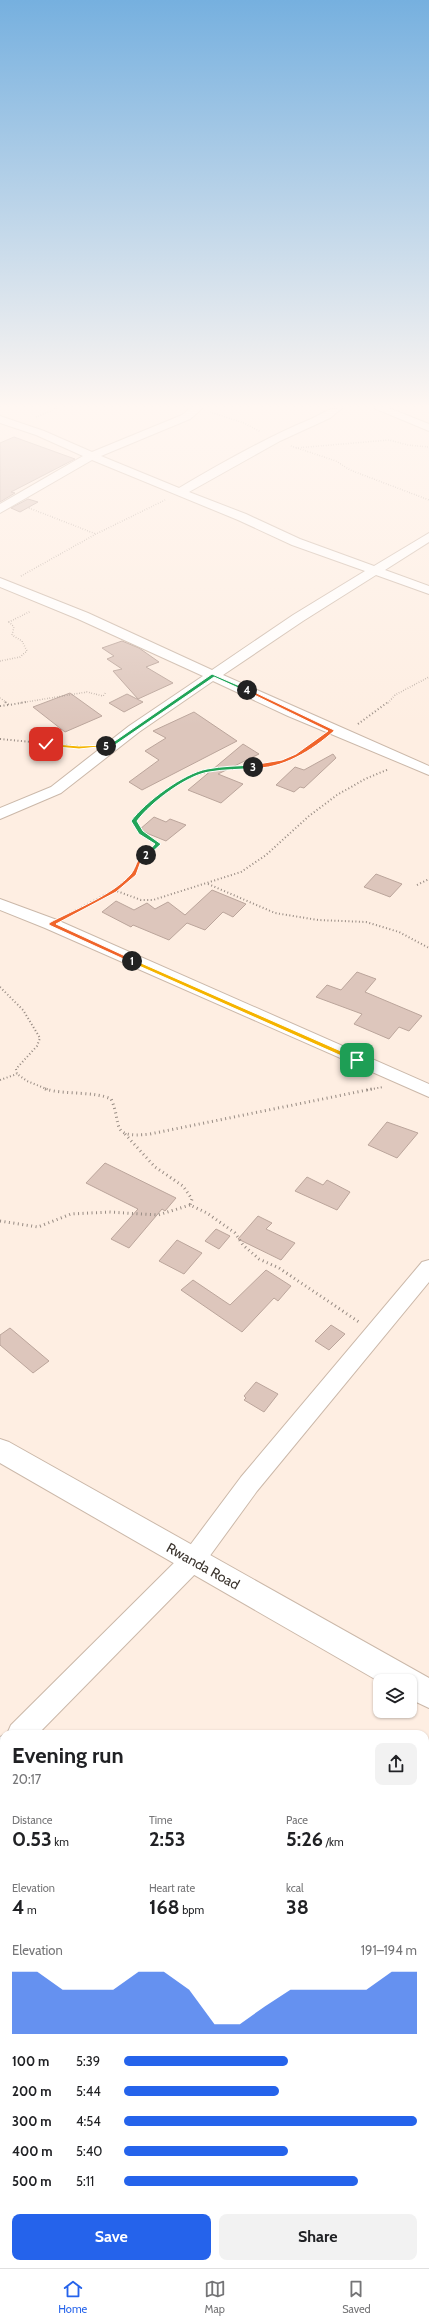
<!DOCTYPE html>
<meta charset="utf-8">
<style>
:root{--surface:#fff;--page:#f2f2f2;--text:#202124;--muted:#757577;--line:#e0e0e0;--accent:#2563eb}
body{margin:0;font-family:Cabin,sans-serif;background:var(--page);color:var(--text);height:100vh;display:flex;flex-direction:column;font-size:15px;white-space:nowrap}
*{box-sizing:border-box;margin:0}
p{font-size:13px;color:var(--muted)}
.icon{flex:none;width:22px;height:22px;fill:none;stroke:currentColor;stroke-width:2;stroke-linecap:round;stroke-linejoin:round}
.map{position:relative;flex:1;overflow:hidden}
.sheet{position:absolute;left:0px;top:1730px;width:429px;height:538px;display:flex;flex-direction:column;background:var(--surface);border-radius:12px 12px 0 0;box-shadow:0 1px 3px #0004}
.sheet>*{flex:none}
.controls{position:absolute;left:373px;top:1674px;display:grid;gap:8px}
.controls a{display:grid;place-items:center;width:44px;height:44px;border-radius:8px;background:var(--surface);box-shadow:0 1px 3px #0004;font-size:20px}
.pin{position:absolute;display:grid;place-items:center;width:34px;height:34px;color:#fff;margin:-17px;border-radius:8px;box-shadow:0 2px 6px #0006}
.km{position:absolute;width:20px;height:20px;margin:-10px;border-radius:50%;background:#222;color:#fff;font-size:11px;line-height:20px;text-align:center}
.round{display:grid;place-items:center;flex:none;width:42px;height:42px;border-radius:8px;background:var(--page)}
.summary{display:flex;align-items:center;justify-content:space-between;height:68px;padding:0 12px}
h1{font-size:22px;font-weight:700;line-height:30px}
.metrics{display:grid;grid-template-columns:repeat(3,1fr);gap:6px;height:68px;padding:4px 12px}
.metrics div{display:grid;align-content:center}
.metrics b{font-size:20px;font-weight:700}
.metrics small{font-size:11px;font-weight:400}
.metrics p{font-size:11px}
.chart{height:112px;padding:8px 12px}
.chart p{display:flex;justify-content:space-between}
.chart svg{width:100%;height:72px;margin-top:4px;fill:var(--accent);opacity:.7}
.action{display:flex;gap:8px;margin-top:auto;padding:8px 12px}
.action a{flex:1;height:46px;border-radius:8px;background:var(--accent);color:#fff;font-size:16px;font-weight:700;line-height:46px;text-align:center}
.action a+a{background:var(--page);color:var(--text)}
ul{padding:0 12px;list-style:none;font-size:13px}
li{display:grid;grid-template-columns:64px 48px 1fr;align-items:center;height:30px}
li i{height:10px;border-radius:5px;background:var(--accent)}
.tabs{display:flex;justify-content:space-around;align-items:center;height:56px;border-top:1px solid var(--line);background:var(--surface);font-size:11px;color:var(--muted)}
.tabs a{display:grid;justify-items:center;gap:2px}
.tabs .on{color:var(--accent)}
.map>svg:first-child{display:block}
.building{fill:#ddc6bc;stroke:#bba59b}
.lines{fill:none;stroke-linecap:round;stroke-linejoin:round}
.minor-casing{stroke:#cbb8a9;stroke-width:2}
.highway-casing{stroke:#cbb8a9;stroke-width:2}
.path-far2{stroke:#978b83;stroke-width:1.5;stroke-dasharray:0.5 2;stroke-linecap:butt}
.path-far1{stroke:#978b83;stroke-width:2;stroke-dasharray:1 2.5;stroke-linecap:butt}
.path{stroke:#978b83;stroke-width:3;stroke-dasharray:1 3.5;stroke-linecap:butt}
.minor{fill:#fff;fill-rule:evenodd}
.highway{fill:#fff;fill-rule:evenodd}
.split-1{fill:#f5b400;stroke:#fff}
.split-2{fill:#f0652b;stroke:#fff}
.split-3{fill:#22a559;stroke:#fff}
.split-4{fill:#f0652b;stroke:#fff}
.split-5{fill:#22a559;stroke:#fff}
.split-6{fill:#f5b400;stroke:#fff}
.labels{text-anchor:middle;stroke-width:4;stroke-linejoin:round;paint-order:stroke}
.near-street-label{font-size:14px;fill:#3a332d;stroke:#fff}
</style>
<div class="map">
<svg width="429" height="2268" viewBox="0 0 429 2268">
<rect width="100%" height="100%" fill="#feeee2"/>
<!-- building -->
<path class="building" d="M14 437 75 459 11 492 15 493 0 502V443Z
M28 499 38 502 20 512 11 508Z
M122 641 139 648 159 662 146 667 173 683 138 699 113 671 122 669 107 659 114 656 102 648Z
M70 693 102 716 65 732 33 707Z
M127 694 143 702 124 712 109 703Z
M194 712 237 741 142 790 129 782 159 760 145 751 166 738 153 731Z
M243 744 259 754 218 774 243 784 221 803 188 790Z
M333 754 336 758 304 788 300 787 294 792 276 785 295 767 304 770Z
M154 817 166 822 170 819 186 825 166 841 139 830Z
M376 874 402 884 390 897 364 887Z
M212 890 246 904 233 917 223 912 205 930 187 923 169 940 133 925 131 927 102 912 116 901 134 910 147 903 155 909 168 902 185 915Z
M357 972 376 979 365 992 422 1016 409 1031 399 1027 389 1039 354 1024 362 1014 316 997 327 985 341 990Z
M387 1122 418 1133 397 1158 368 1145Z
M105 1163 176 1198 165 1211 162 1209 129 1248 111 1239 138 1209 86 1183Z
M307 1177 323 1185 327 1180 350 1192 337 1210 295 1191Z
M258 1216 272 1223 266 1229 295 1243 281 1260 238 1239Z
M216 1229 230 1236 219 1249 205 1241Z
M177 1240 202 1253 184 1274 159 1261Z
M266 1270 291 1286 278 1301 274 1298 242 1332 181 1290 193 1280 230 1305Z
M331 1325 345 1334 329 1350 315 1341Z
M10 1328 49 1361 33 1373 0 1345V1335Z
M256 1382 278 1394 264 1412 244 1400 246 1398 244 1396Z"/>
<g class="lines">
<!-- minor casing -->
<g class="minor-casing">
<path id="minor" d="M191 408H203L190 419 101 456 179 488C222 463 265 438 311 419 324 413 328 408 342 408L330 418 280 441 189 492 246 514 300 539 374 566 429 533V542L385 570 429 586V594L376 575 303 621 223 675 429 766V775L288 716 213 681 139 732 61 793 0 819V808L51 787 129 726 203 676 78 619 0 587V578L88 613 212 670 293 615 365 571 292 545 238 520 92 460 0 513V504L83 456 36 435 0 423V416L44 431 92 452 182 415Z
M374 408H389L429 424V431Z
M0 899 57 920 429 1084V1097L45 928 0 910Z
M429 1260V1282L257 1491 201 1568 38 1734H7L11 1725 185 1552 241 1477 422 1262Z
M4 1735V1763L0 1765V1737Z"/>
</g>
<!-- highway casing -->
<g class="highway-casing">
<path id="highway" d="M0 1439 9 1442 429 1678V1708L410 1699V1681L380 1682 0 1463Z"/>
</g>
<!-- path-far2 -->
<path class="path-far2" d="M210 412 244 423 261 432
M36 417 58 408
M291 446 336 461 350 470 429 500
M296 448 389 440 408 445 429 447
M29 508 96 534
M21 576 96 534 165 500
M0 661 20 657 27 651 22 641 12 635 14 627 9 622 31 611
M0 698 7 703
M20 703 87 692 103 696 106 692
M388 703 395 695 429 677"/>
<!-- path-far1 -->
<path class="path-far1" d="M5 702 9 705 26 702
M0 706 9 705
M358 724 388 702
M0 739 85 747
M208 884 275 913 318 920 366 922 399 932 429 948
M417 885 429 879
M114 890 141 900H153L241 872 266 855 309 816 337 795 365 779 389 769
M69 914 114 890 134 874 139 860 159 844 141 832 134 821C154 797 184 774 216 770 238 767 261 769 283 761 297 757 308 747 320 739
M0 987 23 1010 40 1038 37 1046 16 1069 17 1074 27 1081 49 1090
M0 1080 17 1074
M367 1090 383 1087"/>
<!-- path -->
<path class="path" d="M45 1089C65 1095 95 1091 111 1099 123 1124 108 1139 150 1134L372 1089
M125 1134 155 1167 183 1186 192 1199 190 1205 207 1213 235 1233 243 1245 259 1259 279 1268 359 1322
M0 1221 38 1227 71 1214 109 1212 158 1215 190 1205"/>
<!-- minor -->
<use href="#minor" class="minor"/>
<!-- highway -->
<use href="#highway" class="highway"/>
</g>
<!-- sky -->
<linearGradient id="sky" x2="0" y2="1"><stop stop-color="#76b0df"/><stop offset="0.56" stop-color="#fff7f2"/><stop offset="1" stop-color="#fff7f2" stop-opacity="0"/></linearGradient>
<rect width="429" height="726" fill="url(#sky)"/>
<!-- split-1 -->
<path class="split-1" d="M132 959 359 1059 360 1060 355 1062 130 962Z"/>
<!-- split-2 -->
<path class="split-2" d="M144 854 149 855 141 861 136 875 116 892 56 924 134 960V962H130L49 925V923C73 910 113 895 131 874 137 866 135 861 144 854Z"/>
<!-- split-3 -->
<path class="split-3" d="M253 765 255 768C240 770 225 769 209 772 187 775 150 803 137 821L143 831 161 844 148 856H144L155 844 139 834 131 821C145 802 184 773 207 769 222 766 238 766 253 765Z"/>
<!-- split-4 -->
<path class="split-4" d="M248 689 334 730V731C313 750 281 770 252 768V765L282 760 296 754 328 731 244 690Z"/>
<!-- split-5 -->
<path class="split-5" d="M212 674 249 690 245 691 214 677 112 747 103 746 109 745Z"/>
<!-- split-6 -->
<path class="split-6" d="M44 743 79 746 106 745 108 746 79 749 46 746Z"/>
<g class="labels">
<!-- near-street labels -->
<g class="near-street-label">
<text transform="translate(203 1566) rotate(29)" y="5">Rwanda Road</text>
</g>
</g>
</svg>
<div class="controls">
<a><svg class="icon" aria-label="layers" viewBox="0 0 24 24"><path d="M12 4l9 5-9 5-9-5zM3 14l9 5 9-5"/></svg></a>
</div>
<div class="pin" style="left:357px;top:1060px;background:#1e9e55"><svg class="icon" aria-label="arrive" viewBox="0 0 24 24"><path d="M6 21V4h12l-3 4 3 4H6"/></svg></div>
<div class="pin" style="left:46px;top:744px;background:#d93025"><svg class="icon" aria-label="check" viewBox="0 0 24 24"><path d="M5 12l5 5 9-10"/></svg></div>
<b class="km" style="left:132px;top:961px">1</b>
<b class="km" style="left:146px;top:855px">2</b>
<b class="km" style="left:253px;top:767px">3</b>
<b class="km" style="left:247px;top:690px">4</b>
<b class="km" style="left:106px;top:746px">5</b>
<section class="sheet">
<div class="summary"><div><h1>Evening run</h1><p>20:17</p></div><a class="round"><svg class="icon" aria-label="share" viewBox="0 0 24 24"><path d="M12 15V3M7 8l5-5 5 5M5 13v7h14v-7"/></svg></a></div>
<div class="metrics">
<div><p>Distance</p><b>0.53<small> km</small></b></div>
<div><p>Time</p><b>2:53</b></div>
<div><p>Pace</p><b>5:26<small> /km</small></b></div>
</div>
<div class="metrics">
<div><p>Elevation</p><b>4<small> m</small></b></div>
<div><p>Heart rate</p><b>168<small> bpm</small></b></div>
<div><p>kcal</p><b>38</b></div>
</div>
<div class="chart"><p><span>Elevation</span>191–194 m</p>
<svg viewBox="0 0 160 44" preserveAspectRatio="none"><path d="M0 44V6L10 6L20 17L30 17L40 17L50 6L60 6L70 17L80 38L90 38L100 27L110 17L120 17L130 17L140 17L150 6L160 6V44z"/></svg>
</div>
<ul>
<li><b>100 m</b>5:39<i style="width:56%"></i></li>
<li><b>200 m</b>5:44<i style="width:53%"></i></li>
<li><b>300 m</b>4:54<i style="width:100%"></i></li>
<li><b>400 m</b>5:40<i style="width:56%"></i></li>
<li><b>500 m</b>5:11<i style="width:80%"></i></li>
</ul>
<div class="action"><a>Save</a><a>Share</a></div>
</section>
</div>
<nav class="tabs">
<a class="on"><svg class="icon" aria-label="home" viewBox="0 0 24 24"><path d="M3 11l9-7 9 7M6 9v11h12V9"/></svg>Home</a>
<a><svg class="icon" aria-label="map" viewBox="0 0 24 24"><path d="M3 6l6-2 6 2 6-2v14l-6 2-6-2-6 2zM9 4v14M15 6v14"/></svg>Map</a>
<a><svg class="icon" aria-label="saved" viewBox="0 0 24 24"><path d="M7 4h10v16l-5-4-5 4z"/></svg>Saved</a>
</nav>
